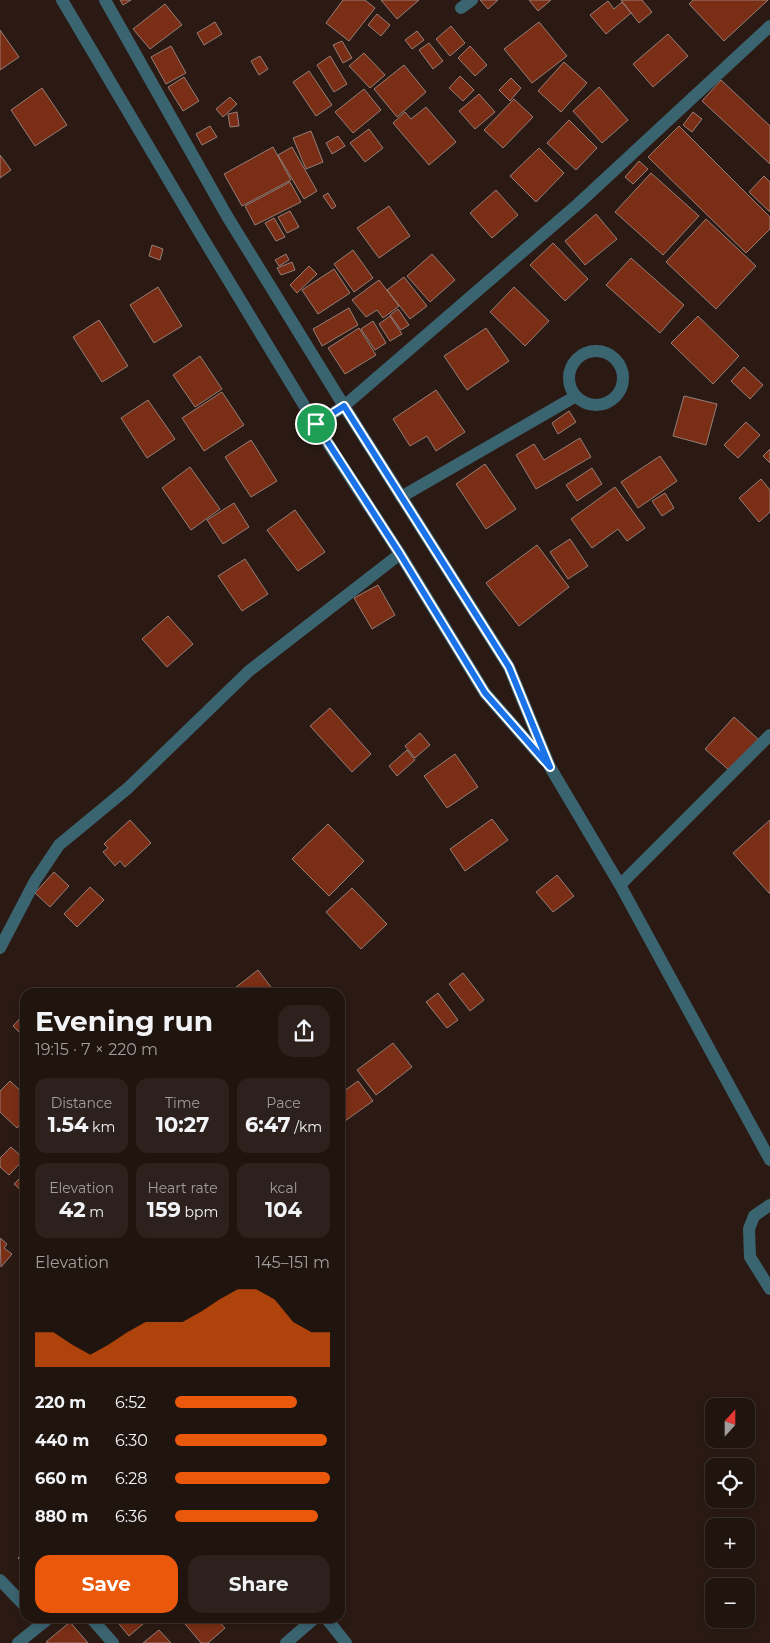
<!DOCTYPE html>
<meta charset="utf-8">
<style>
:root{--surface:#20140f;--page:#2d211d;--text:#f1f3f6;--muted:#a29e9e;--line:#3d332f;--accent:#ea580c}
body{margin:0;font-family:Montserrat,sans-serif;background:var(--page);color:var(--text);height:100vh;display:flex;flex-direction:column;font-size:19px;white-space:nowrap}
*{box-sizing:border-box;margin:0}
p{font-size:16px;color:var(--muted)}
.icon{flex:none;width:28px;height:28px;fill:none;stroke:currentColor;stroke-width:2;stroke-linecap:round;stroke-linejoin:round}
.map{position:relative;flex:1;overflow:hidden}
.drawer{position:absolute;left:20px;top:988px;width:325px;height:635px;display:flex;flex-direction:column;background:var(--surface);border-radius:15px;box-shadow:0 2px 8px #0003,0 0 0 1px var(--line)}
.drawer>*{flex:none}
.needle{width:32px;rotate:21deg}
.tools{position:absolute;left:705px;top:1398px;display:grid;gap:10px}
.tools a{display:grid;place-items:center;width:50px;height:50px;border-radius:10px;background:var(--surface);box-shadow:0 2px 8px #0003,0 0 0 1px var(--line);font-size:25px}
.pin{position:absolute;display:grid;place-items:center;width:42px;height:42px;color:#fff;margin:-21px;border:2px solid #fff;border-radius:50%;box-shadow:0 1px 5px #0007}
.round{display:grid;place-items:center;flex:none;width:52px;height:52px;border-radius:15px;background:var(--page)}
.headline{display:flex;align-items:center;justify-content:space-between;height:85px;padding:0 15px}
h1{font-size:28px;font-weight:700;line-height:38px}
.metrics{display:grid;grid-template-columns:repeat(3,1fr);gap:8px;height:85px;padding:5px 15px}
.metrics div{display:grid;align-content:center;border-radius:12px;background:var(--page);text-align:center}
.metrics b{font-size:21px;font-weight:700}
.metrics small{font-size:14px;font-weight:400}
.metrics p{font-size:14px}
.chart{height:140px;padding:10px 15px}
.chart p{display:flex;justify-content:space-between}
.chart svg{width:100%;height:90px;margin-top:5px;fill:var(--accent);opacity:.7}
.action{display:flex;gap:10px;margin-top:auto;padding:10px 15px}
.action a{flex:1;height:58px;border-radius:15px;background:var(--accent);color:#fff;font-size:20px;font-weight:700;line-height:58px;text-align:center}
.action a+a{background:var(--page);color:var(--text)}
ul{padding:0 15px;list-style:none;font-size:16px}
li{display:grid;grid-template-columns:80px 60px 1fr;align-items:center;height:38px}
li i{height:12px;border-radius:6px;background:var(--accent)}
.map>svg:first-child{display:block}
.building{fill:#7a2e15;stroke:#957e77}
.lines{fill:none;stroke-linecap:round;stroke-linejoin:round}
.minor{stroke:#3b6471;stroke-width:12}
.route-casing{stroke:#fff;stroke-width:10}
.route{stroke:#1a73e8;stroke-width:6}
</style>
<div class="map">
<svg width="770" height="1643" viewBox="0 0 770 1643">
<rect width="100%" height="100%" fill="#2b1a14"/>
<!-- building -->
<path class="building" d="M120 0H131L123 5Z
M343 0H365L375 8 349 41 326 23Z
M381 0H419L397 19Z
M480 0H498L488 9Z
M529 0H551L538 11Z
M621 0H642L652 12 639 23Z
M693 0H768L724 41 689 4Z
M608 1 614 9 622 2 631 13 606 34 590 15Z
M165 4 182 25 150 49 133 29Z
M377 14 390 25 381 36 368 25Z
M215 22 222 34 204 45 197 33Z
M539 22 567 56 532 83 504 49Z
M451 26 465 43 450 56 436 39Z
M0 30 19 57 0 70Z
M417 31 424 40 412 49 405 40Z
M668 34 688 56 653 87 633 64Z
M342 41 352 58 343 63 333 45Z
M429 43 443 61 433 69 419 50Z
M171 46 186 73 166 84 151 57Z
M470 46 487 65 475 76 458 58Z
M364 53 385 75 370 88 349 66Z
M260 56 268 69 259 75 251 61Z
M330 56 347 84 334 92 317 65Z
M564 62 587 83 561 112 538 91Z
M404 65 426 92 397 117 374 89Z
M309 71 332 105 316 116 293 82Z
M460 76 474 90 463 101 449 88Z
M184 77 199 101 183 111 168 87Z
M511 78 521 88 510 101 499 90Z
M721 80 770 126V164L702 101Z
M599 87 628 120 602 143 573 111Z
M42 88 67 125 35 146 11 110Z
M364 89 381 110 353 133 335 112Z
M479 94 495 112 475 129 459 111Z
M230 97 237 104 223 117 216 109Z
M514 99 533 117 503 148 484 130Z
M426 107 456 142 429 165 393 123 405 112 411 119Z
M237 112 239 126 230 127 228 114Z
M693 112 702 119 692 132 683 125Z
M569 120 597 148 576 170 547 143Z
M210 126 217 137 202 145 196 134Z
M679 126 770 217V229L746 253 648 157Z
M369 129 383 148 365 162 350 143Z
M311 131 323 162 306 169 293 138Z
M338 136 345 146 332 154 326 143Z
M273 147 291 180 242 206 224 174Z
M292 147 317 191 304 199 278 155Z
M539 148 564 173 536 202 510 176Z
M0 155 11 170 0 178Z
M639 161 648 169 633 184 625 177Z
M651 173 699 216 663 255 615 212Z
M764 176 770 182V212L749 192Z
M290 182 301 202 255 225 245 206Z
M496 190 518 215 492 238 470 213Z
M328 193 336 206 332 209 323 196Z
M389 206 410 236 379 258 357 228Z
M290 211 299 227 287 233 278 217Z
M596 214 617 239 585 265 565 241Z
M274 218 285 237 276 241 265 223Z
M706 219 756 266 716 309 666 262Z
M553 243 588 279 565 301 530 265Z
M152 245 163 249 160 260 149 256Z
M353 250 373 278 354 292 334 264Z
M286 254 289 260 279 266 275 260Z
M432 254 455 280 430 302 407 276Z
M631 258 684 305 660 333 606 285Z
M292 262 295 270 281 275 277 268Z
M309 266 317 274 297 293 290 285Z
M334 269 350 293 318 314 302 290Z
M404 277 427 306 410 319 387 290Z
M379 280 399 306 383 318 377 310 366 317 352 300Z
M158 287 182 326 154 343 130 305Z
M514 287 549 321 525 346 490 312Z
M349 308 358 325 322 346 313 329Z
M398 309 409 325 401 330 390 315Z
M390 316 402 334 390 341 379 324Z
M698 316 739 356 713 384 671 343Z
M99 320 128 366 102 382 73 337Z
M373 321 386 343 375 350 361 329Z
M359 328 376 355 345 374 328 348Z
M486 328 509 361 467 390 444 356Z
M200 356 222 389 195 407 173 375Z
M744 367 763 385 750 399 731 381Z
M436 390 465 432 436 451 427 436 410 446 393 419Z
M222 392 244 425 204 451 182 418Z
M684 396 717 404 706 445 673 436Z
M148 400 175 439 147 458 121 418Z
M569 411 576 422 558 434 552 423Z
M746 422 760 435 738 458 724 445Z
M580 438 591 457 536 489 516 455 534 444 544 460Z
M251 440 277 481 251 497 225 457Z
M770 449V463L763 456Z
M660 456 677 481 638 508 621 482Z
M485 464 516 509 486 529 456 484Z
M190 467 220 509 191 530 162 488Z
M592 468 602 484 577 501 566 485Z
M761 479 770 490V512L759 522 739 498Z
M615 487 645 528 627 541 618 529 592 548 571 519Z
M665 493 674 508 662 516 652 501Z
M234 503 249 527 223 544 207 520Z
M295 510 325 552 298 571 267 530Z
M570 539 588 566 568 579 550 552Z
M537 545 569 587 519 626 486 583Z
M245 559 268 594 242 611 218 576Z
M378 585 395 615 372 629 354 598Z
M168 616 193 644 167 667 142 639Z
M330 708 371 754 352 772 310 726Z
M734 717 759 740 730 771 705 749Z
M420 733 430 745 415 758 405 746Z
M407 750 415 760 397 776 389 766Z
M455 754 478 787 447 808 424 776Z
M492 819 508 840 465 871 450 849Z
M130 820 151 843 125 867 120 861 115 866 103 852 108 848 104 844Z
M770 820V894L733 853Z
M328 824 364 861 329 896 292 859Z
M54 872 69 886 50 907 35 893Z
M557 875 574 896 553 912 536 892Z
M90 887 104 900 77 927 64 914Z
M352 888 387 924 361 949 326 912Z
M258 970 274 991 238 992 235 988Z
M463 973 484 1000 470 1011 449 984Z
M438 993 458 1020 447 1028 426 1002Z
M25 1013V1038L13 1026Z
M393 1043 412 1067 376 1095 357 1070Z
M10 1081 25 1095V1119L17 1128 0 1112V1091Z
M358 1081 373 1101 345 1121 340 1114V1094Z
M11 1147 24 1159 9 1175 0 1167V1158Z
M25 1173V1194L14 1184Z
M0 1238 7 1244 4 1248 12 1254 1 1267Z
M25 1551V1566L18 1558Z
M114 1618H150L129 1636Z
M180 1618H216L225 1628 208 1643H201Z
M70 1622 88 1643H47L46 1642Z
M159 1630 171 1643H143Z"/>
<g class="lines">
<!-- minor -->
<path class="minor" d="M62 0 201 235 316 425 400 554 485 693 543 759
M105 0 227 216 344 406 509 667 550 767 620 885 770 1160
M461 8 472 0
M569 378a27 27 0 1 1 54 0a27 27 0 1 1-54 0Z
M316 425 344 406 578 204 770 26
M401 497 576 396
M620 885 770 735
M0 948 35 881 59 845 128 788 249 671 400 554
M770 1205 754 1216 749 1229 750 1257 770 1289
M0 1580 25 1606
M91 1618 113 1643
M326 1618 346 1643
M18 1643 49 1618
M286 1643 315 1618"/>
</g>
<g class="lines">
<!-- route casing -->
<g class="route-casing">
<path id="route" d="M344 406 509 667 550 767 485 693 400 554 316 424Z"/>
</g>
<!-- route -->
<use href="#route" class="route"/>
</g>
</svg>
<div class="tools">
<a><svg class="needle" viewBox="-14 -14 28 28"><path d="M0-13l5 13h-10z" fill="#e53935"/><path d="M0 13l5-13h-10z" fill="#a29e9e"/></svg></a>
<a><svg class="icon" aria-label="locate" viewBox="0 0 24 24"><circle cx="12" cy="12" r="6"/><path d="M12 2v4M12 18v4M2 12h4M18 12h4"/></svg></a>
<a>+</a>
<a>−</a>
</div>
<div class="pin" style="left:316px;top:424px;background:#1e9e55"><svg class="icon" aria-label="arrive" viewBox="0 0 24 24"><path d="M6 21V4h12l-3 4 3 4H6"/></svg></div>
<section class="drawer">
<div class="headline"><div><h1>Evening run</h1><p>19:15 · 7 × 220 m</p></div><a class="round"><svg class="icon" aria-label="share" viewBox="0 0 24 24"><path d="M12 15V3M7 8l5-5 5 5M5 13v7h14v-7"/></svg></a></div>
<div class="metrics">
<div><p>Distance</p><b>1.54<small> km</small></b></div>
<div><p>Time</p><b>10:27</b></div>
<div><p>Pace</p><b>6:47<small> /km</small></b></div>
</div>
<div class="metrics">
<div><p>Elevation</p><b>42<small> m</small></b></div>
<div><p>Heart rate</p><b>159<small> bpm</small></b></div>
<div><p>kcal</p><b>104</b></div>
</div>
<div class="chart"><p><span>Elevation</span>145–151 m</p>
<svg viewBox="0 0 160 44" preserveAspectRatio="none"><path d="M0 44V27L10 27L20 33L30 38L40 33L50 27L60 22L70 22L80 22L90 17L100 11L110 6L120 6L130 11L140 22L150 27L160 27V44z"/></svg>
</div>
<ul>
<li><b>220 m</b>6:52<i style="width:79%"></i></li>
<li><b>440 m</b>6:30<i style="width:98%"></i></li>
<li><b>660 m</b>6:28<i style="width:100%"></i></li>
<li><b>880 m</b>6:36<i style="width:92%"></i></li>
</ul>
<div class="action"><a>Save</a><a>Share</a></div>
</section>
</div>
